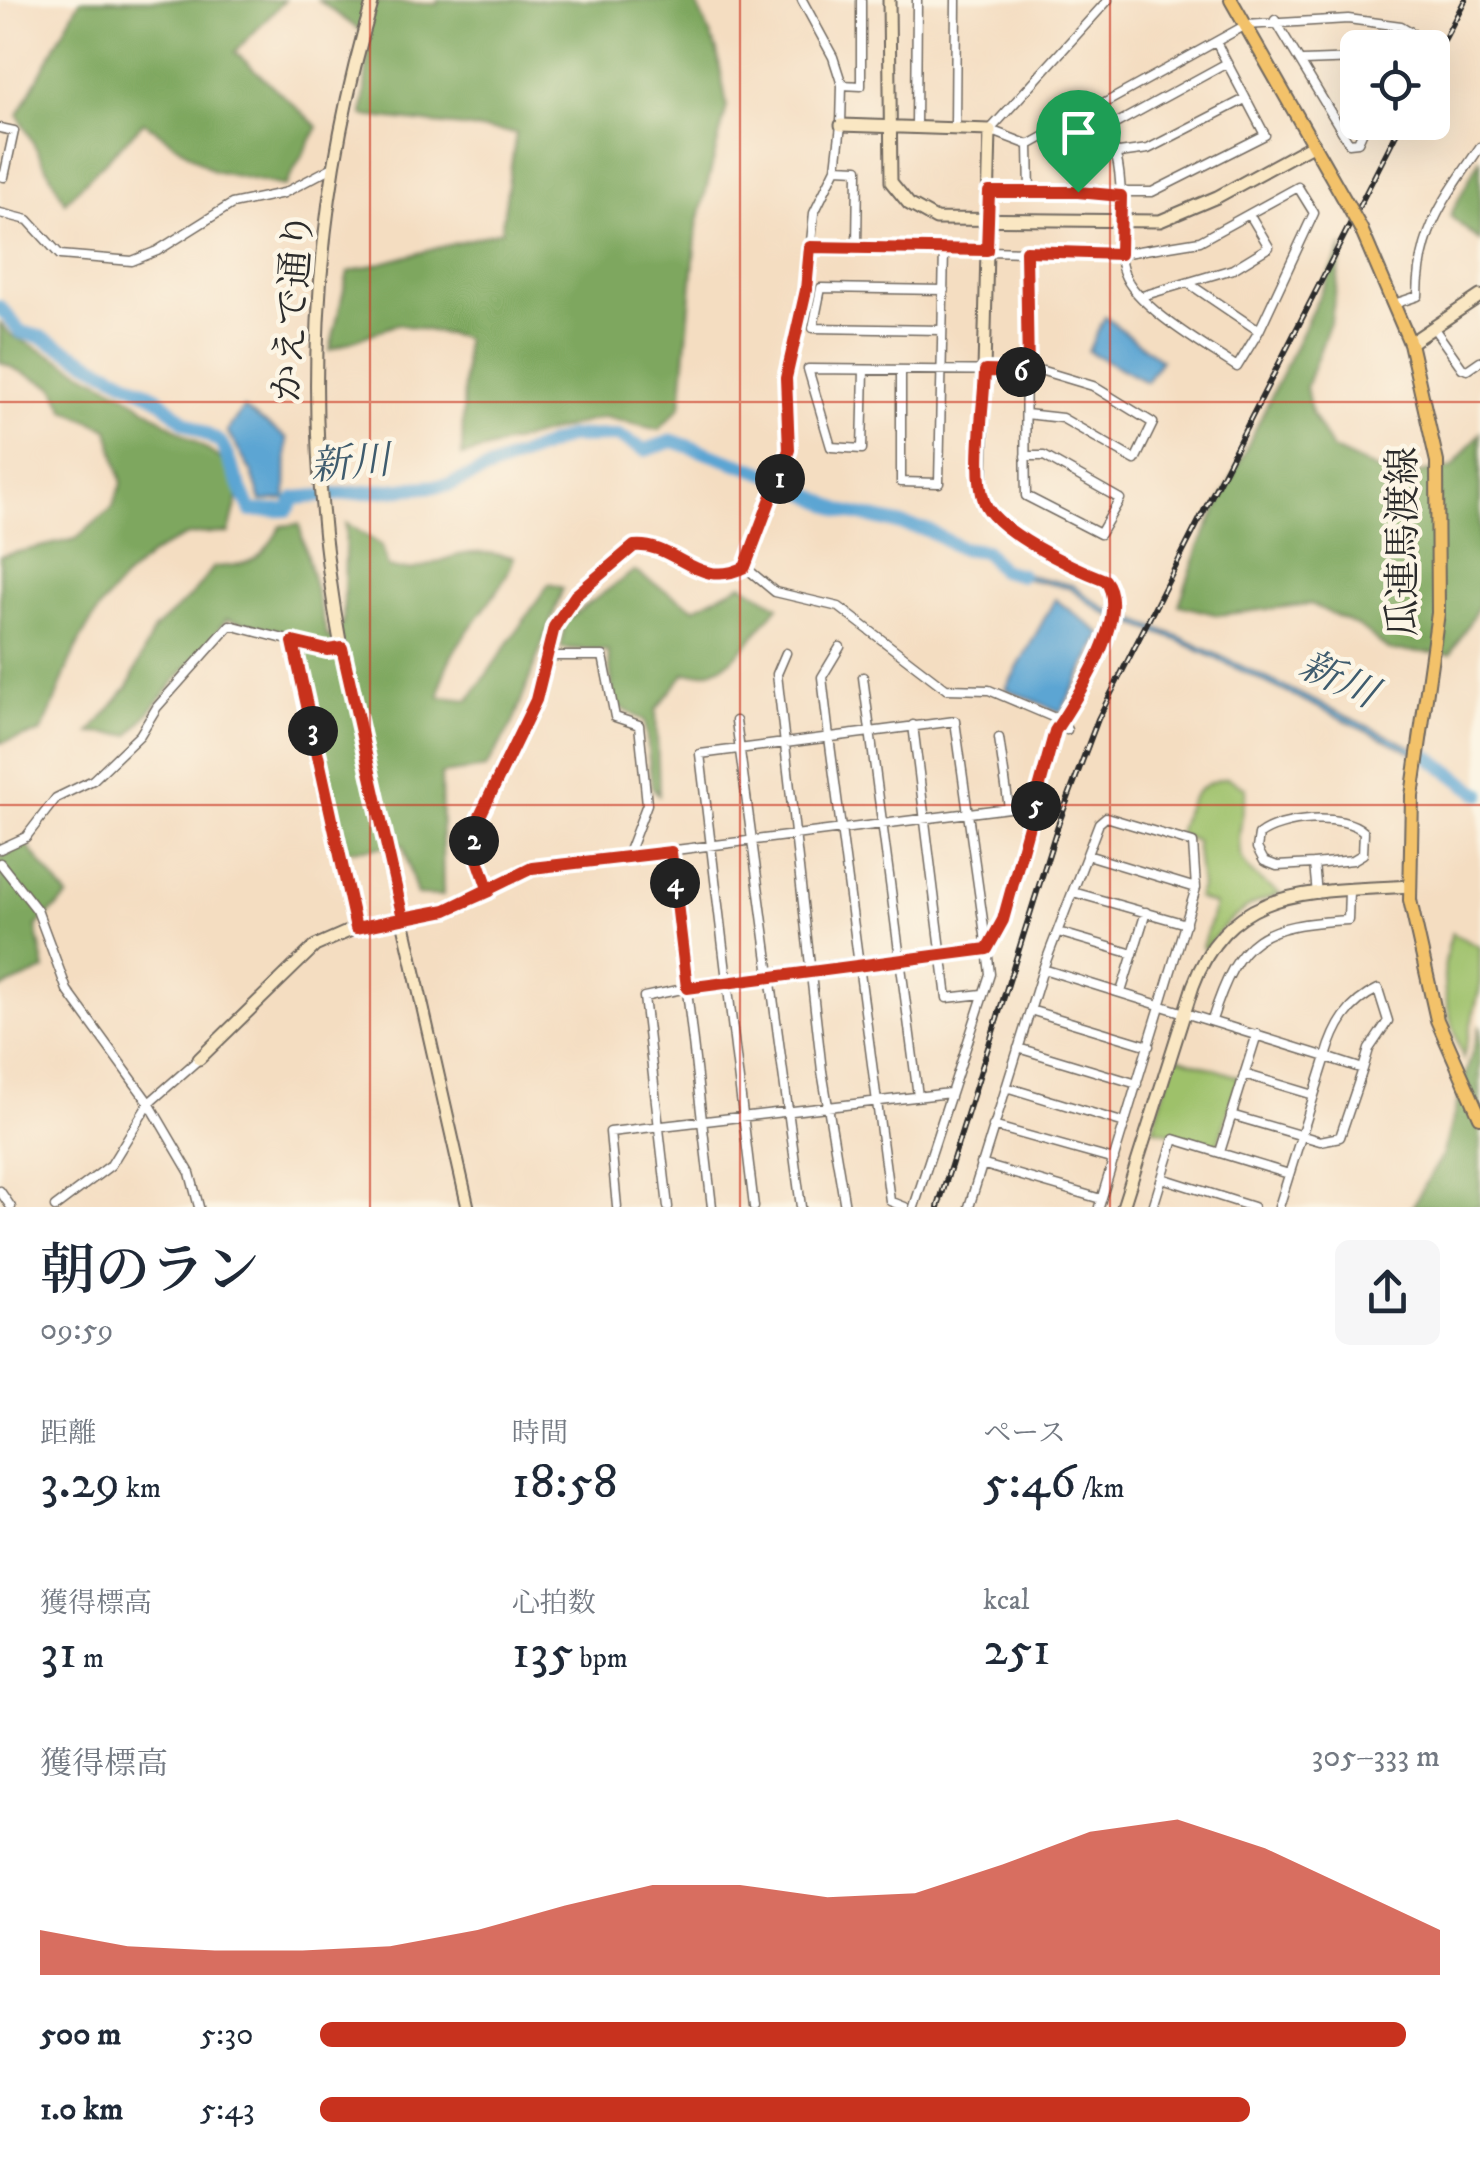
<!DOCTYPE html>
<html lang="ja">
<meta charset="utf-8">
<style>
:root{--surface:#fff;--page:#f6f6f7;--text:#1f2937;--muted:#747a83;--accent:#c8321e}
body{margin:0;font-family:"IM FELL DW Pica","Noto Serif JP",serif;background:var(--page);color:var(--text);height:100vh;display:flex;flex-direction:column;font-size:38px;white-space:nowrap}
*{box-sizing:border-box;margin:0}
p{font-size:32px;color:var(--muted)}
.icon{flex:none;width:55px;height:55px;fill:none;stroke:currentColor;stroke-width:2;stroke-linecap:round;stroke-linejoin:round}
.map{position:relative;height:1207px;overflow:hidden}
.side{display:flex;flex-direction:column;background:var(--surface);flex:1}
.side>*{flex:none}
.controls{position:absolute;left:1340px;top:30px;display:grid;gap:20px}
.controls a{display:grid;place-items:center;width:110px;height:110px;border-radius:15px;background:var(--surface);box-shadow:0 10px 40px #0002;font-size:50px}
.pin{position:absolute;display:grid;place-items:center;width:85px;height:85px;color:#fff;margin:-102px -42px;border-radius:50% 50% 50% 0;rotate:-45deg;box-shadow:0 0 10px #0007}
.pin .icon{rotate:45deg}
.km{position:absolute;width:50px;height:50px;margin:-25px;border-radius:50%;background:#222;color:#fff;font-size:28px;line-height:50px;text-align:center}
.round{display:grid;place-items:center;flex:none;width:105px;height:105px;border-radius:15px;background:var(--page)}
.summary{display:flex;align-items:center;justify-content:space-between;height:170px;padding:0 40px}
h1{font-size:55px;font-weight:600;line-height:75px}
.metrics{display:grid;grid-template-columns:repeat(3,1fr);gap:15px;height:170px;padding:10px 40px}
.metrics div{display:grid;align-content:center}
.metrics b{font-size:50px;font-weight:600}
.metrics small{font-size:28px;font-weight:400}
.metrics p{font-size:28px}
.chart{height:280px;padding:20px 40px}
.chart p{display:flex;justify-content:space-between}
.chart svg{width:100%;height:180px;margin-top:10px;fill:var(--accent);opacity:.7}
ul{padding:0 40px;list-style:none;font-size:32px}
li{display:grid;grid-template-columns:160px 120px 1fr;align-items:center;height:75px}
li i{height:25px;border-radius:12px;background:var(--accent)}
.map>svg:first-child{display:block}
.green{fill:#9ec16b;stroke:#64764b;stroke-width:2.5}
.forest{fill:#7ea75f;stroke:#546945;stroke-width:2.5}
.water{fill:#5ca5d3;stroke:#44687f;stroke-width:2.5}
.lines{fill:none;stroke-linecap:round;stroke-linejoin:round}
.river{stroke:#5ca5d3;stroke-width:14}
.street-casing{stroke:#716960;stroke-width:11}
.secondary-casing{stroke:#716960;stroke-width:15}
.primary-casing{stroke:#716960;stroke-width:16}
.street{stroke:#fff;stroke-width:8}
.secondary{stroke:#fae7c3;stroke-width:11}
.primary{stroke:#f3c26a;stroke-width:12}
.rail-casing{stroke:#2b2b2b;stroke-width:6}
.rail{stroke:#fcf5e5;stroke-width:2.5;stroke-dasharray:8;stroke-linecap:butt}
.primary-bridge-casing{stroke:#716960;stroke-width:16;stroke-linecap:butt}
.primary-bridge{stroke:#f3c26a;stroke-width:12}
.route-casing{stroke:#fff;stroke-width:20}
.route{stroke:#c8321e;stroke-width:12}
.grid{fill:none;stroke:#c8321e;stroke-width:2.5;stroke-opacity:0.55}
.labels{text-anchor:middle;stroke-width:9;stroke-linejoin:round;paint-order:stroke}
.street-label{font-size:38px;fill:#2b2b2b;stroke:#fcf5e5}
.water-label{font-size:40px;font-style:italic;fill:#3f5c6e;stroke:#fcf5e5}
</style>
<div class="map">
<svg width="1480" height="1207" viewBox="0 0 1480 1207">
<rect width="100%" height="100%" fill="#fcf5e5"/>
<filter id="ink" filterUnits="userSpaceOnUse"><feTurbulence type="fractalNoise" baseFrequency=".01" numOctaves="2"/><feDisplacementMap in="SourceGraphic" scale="20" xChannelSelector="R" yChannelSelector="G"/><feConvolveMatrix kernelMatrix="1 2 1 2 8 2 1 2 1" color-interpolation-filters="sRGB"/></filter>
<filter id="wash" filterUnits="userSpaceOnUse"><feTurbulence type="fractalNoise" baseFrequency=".0048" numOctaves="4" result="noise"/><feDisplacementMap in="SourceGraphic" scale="40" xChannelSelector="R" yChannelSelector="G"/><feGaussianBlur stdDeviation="2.25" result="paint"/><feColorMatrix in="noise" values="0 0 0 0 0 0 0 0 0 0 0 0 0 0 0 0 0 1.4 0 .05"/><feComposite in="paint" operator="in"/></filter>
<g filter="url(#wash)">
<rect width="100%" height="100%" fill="#f4ddc1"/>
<!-- green -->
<path class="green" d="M1228 778 1246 788C1239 846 1225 862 1281 894 1247 902 1224 922 1205 950L1202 947 1215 905 1197 898 1201 887 1196 841 1178 834C1186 804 1194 782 1228 778Z
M1452 933 1480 947V987L1463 1058C1448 1010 1435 982 1452 933Z
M1175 1056 1239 1077 1217 1147 1153 1128Z"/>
<!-- forest -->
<path class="forest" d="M80 0H285L235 52 318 127 285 186 213 171 144 122 65 202 18 115Z
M318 0 438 4V0H695L717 51 727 106 697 226 681 406 659 430 604 417 462 456 465 338 397 324 330 350 348 272 501 231 516 133 363 116 369 37Z
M1480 158V241L1450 216Z
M1343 246 1331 320 1306 387 1311 412 1332 449 1392 477 1452 468 1480 433V604L1451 654 1389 650 1359 627 1311 604 1218 615 1179 605 1199 547Z
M0 323 10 334 123 393 228 464 239 493 229 533C215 534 196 532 183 537 131 560 91 612 70 662 59 686 54 710 40 733L0 743V556L76 539 112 508 122 483 108 429 65 410 54 387 0 362Z
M346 523 381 545 388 567C419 577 436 558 465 554 482 551 497 554 514 557 498 608 441 643 440 697L469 700 549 584 563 588 513 723 486 768 441 774 443 896 417 895 403 845 344 851 296 634 227 619 130 735 90 733 128 687 154 629 191 596 214 567C252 565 262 560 281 526L299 524 328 639 343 624Z
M634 571 694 608 742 584 778 606C752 637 729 680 685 673L656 710 659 795 652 788 645 721 614 704 608 651 561 648 565 621Z
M26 844 68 897 36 926 45 970 0 989V858Z
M1480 1025V1207H1412L1442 1156Z"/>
<!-- water -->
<path class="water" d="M1105 317 1161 360 1146 382 1088 351Z
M243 408 287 438 286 499 261 501 252 473 227 431Z
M1006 570 1072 585 1106 609 1180 637 1435 758 1432 762 1179 641 1104 613 1069 588 1004 574Z
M1055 599 1102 634 1061 712 1006 689Z"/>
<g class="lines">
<!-- river -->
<path class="river" d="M0 307 21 332 41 337 158 398 185 422 221 443 251 511 287 510 295 498 449 485 568 437 618 436 645 450 673 441 776 477
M786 482 842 511 927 530 960 548 985 551 1001 570 1021 575
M1422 752 1480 794"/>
</g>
</g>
<g filter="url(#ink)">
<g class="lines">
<!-- street casing -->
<g class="street-casing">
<path id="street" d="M1108 0 990 130 1029 145 1246 25 1348 19 1401 26 1411 32 1404 48
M1275 20 1349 143 1358 142 1367 122
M1303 61 1358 59
M842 85 861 86V0
M916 126 917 0
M955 127 956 0
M0 128 14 131 4 177 0 176
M1056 128 1074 158 1078 192
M1108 128 1227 63
M1029 145 1030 193
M1119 153 1148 149 1245 99
M836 168 858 169 857 248
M989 192H1152L1265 135 1216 42
M0 213 28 220 60 255 132 261 157 251 232 204 284 193 333 167
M811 247 1120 254 1200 241 1298 187 1314 213 1259 331 1237 367C1207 347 1136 307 1124 273 1118 259 1121 241 1121 227 1122 181 1121 146 1094 109
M1191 285 1259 331
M1142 296 1233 269 1269 247 1250 215
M1394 304 1418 296C1419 230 1444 200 1480 147
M1433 327 1462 368 1467 370 1480 361
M942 330 813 328 821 288 944 290
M864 370 862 449 831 447 808 369 1043 371 1093 386 1153 423 1135 460 1062 418 1026 414
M901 371V482L939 483 944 250
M1025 456H1044L1120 499 1100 534 1026 496C1024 414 1027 333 1027 251
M745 567 775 592 839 607 946 689 989 690 1062 721 1067 730
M293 642 356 928
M840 647 822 677 829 737 890 1201 905 1207
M786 653 777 674 822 1071 845 1207
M546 656H603L615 717 639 725 647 804 626 859
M863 677 918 1096
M736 721 801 1207
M913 725 947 998 982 994
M0 849 26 837 56 798 93 780 140 735 157 707 230 625 327 650 341 647
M671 852 712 1207
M1087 855 1196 888 1099 1207
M0 863 37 910 67 990 149 1103 190 1173 199 1207
M1314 864 1277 866 1264 861 1257 848 1259 835C1280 818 1344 812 1364 832L1363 854 1353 860 1314 864 1317 894
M489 891 473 845 479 817 536 700 554 627 576 595 634 545C677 543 697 591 745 567L789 450 786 378 806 290 814 213 836 168 841 125 842 85 833 57 802 0
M1073 892 1186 924
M403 917 446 909 532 868 1009 808 999 738
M1058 932 1133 954
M1043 969 1326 1057 1279 1207
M1121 992 1146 912
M1030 1010 1149 1046
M1212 1020C1239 935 1262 925 1348 920L1349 891
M1018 1048 1137 1084
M1244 1074 1314 1095
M1006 1087 1125 1123
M1231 1115 1320 1141 1340 1137 1363 1069 1326 1057C1335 1026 1348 1003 1378 989L1388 1021 1369 1049 1363 1069
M993 1126 1114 1160
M1220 1152 1257 1034
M981 1164 1101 1199
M1162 1178 1253 1207
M0 1191 11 1207
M55 1207 111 1165 149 1103 199 1059
M617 1207 610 1132 950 1093
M668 1207 644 997C753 973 876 959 987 949L955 721 700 754 754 1207
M914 1207 990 974 987 949 1003 920 1055 731C1076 699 1132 614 1105 580 1068 566 991 530 981 491
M969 1207 1043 969 1099 823 1106 817 1193 843 1196 888
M1153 1207 1174 1139 1289 1174"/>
</g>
<!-- secondary casing -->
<g class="secondary-casing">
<path id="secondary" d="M373 0C309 211 301 431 341 647L468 1207
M889 0 891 182 909 204 936 219 1160 221 1217 197 1314 144
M841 125 990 130 981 491
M1410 343 1480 296
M199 1059 315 946 356 928 403 917
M1123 1207 1193 986C1231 882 1315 893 1409 886"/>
</g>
<!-- primary casing -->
<g class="primary-casing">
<path id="primary" d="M1231 0 1347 204
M1361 229 1410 343 1437 462 1438 613 1412 796 1410 900 1437 1020 1480 1117"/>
</g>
<!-- street -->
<use href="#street" class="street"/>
<!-- secondary -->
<use href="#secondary" class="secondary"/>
<!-- primary -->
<use href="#primary" class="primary"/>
<!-- rail casing -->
<g class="rail-casing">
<path id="rail" d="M1432 63 1465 0
M938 1207 1058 825 1098 719 1402 122"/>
</g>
<!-- rail -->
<use href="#rail" class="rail"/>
<!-- primary-bridge casing -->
<g class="primary-bridge-casing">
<path id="primary-bridge" d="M1347 204 1361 229"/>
</g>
<!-- primary-bridge -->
<use href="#primary-bridge" class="primary-bridge"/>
</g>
</g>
<g class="lines" filter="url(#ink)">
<!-- route casing -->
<g class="route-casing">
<path id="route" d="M1078 192H989L987 250 810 247 806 290 786 378 789 450 745 567C697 591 676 542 634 546L576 595 554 627 536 700 479 818 473 845 489 891 446 910 403 918 342 648 327 650 293 642 356 928 446 910 532 868 671 852 687 988 987 949 1003 920 1055 731C1076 699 1132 614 1105 580 1076 569 994 531 984 501 973 471 984 405 985 371L1028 372 1026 251 1120 254 1121 196 1078 192"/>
</g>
<!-- route -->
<use href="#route" class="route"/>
</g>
<!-- grid -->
<path class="grid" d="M370 0V1207M740 0V1207M1110 0V1207M0 402H1480M0 805H1480"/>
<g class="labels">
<!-- street labels -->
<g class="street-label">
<text transform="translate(292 307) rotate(-86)" y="13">かえで通り</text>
<text transform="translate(1402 542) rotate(-90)" y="13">瓜連馬渡線</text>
</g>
<!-- water labels -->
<g class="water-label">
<text transform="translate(350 462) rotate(-5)" y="14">新川</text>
<text transform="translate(1339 678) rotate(25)" y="14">新川</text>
</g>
</g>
</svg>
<div class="controls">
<a><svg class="icon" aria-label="locate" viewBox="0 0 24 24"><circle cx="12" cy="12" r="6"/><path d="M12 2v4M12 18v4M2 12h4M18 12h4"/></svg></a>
</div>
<div class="pin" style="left:1078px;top:192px;background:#1e9e55"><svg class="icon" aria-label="arrive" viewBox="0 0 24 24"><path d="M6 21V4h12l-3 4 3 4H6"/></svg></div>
<b class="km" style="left:780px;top:479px">1</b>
<b class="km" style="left:474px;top:841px">2</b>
<b class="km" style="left:313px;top:731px">3</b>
<b class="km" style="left:675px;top:883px">4</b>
<b class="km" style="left:1036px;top:806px">5</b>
<b class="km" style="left:1021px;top:372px">6</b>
</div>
<section class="side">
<div class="summary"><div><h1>朝のラン</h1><p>09:59</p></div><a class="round"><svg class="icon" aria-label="share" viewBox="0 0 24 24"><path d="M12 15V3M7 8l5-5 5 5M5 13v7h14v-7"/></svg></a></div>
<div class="metrics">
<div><p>距離</p><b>3.29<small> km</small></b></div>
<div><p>時間</p><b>18:58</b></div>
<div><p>ペース</p><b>5:46<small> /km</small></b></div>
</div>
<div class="metrics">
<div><p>獲得標高</p><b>31<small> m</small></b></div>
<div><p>心拍数</p><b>135<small> bpm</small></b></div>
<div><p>kcal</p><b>251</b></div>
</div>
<div class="chart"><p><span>獲得標高</span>305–333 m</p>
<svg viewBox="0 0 160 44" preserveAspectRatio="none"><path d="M0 44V33L10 37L20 38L30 38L40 37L50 33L60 27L70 22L80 22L90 25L100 24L110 17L120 9L130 6L140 13L150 23L160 33V44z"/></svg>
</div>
<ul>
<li><b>500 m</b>5:30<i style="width:97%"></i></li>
<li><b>1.0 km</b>5:43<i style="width:83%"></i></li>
</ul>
</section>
